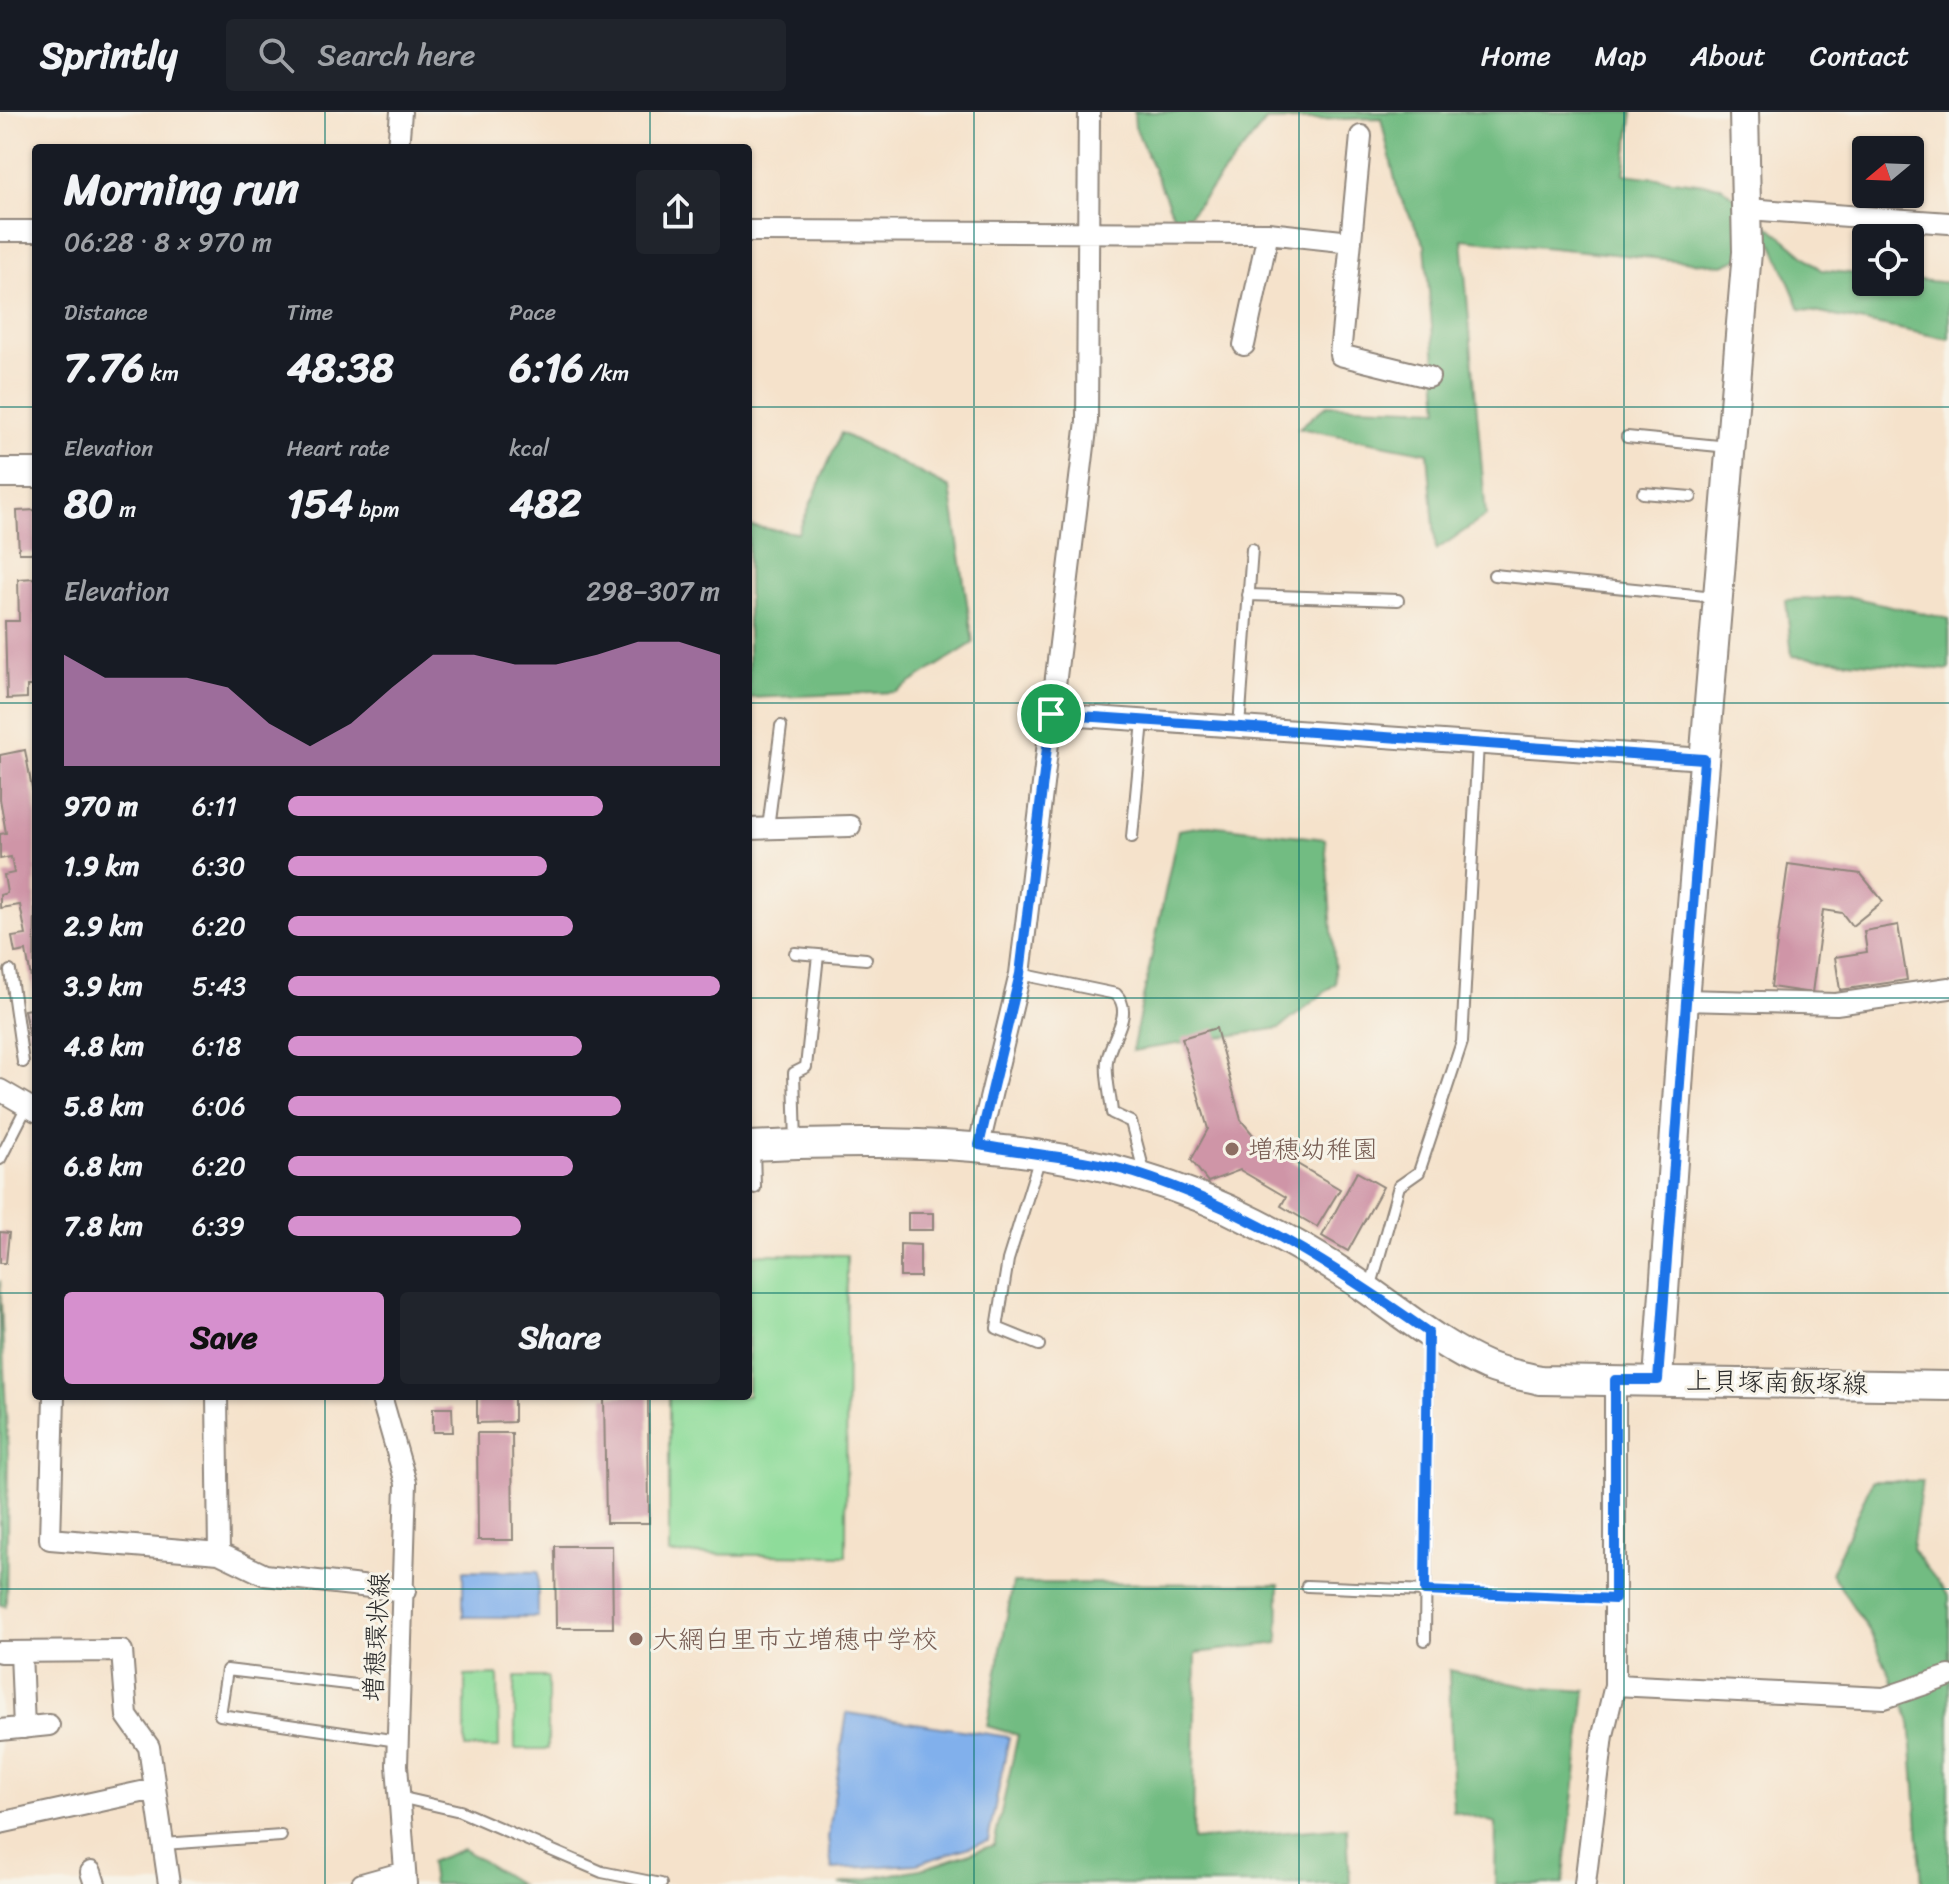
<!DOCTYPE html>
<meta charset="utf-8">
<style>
:root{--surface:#171b24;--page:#20242c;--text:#f1f3f6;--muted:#9ea1a6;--line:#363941;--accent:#d690ce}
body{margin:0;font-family:Sriracha,"Klee One",sans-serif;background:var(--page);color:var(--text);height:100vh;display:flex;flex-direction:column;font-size:30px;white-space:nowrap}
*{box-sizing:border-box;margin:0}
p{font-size:26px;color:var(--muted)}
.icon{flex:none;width:44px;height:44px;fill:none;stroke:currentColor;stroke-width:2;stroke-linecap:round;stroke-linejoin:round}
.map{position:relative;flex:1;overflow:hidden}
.details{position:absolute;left:32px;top:32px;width:720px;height:1256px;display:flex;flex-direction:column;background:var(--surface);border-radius:8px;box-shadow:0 2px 6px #0004}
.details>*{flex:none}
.needle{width:52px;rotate:251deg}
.buttons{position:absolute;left:1852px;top:24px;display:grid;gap:16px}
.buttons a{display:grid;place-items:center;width:72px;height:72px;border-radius:8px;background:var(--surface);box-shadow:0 2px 6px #0004;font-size:40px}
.pin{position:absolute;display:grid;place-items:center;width:68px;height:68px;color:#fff;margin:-34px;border:4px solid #fff;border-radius:50%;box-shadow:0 2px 8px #0007}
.round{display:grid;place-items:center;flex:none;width:84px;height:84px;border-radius:8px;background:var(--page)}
.headline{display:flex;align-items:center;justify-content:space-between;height:136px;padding:0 32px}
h1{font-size:44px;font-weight:700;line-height:60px}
.stats{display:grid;grid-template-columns:repeat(3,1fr);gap:12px;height:136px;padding:8px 32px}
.stats div{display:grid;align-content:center}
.stats b{font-size:40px;font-weight:700}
.stats small{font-size:22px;font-weight:400}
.stats p{font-size:22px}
.chart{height:224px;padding:16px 32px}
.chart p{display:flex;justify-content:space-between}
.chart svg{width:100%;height:144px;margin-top:8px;fill:var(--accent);opacity:.7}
.primary-button{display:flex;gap:16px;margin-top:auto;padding:16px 32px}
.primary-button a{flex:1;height:92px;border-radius:8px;background:var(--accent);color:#111;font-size:32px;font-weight:700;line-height:92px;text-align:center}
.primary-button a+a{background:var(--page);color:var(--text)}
ul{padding:0 32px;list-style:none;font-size:26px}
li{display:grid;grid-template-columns:128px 96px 1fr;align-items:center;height:60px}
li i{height:20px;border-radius:10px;background:var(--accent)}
header{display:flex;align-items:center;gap:48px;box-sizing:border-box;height:112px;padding:0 40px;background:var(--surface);border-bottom:2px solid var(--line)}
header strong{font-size:38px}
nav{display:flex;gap:44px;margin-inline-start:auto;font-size:28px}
.search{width:560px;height:72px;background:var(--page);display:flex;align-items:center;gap:20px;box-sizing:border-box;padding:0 28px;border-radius:8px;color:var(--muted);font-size:30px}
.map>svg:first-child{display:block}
.green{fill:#8edc9a;stroke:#5c8462;stroke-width:2}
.forest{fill:#72bc82;stroke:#4e7456;stroke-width:2}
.water{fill:#81b0ec;stroke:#566e8c;stroke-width:2}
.building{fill:#cf95a7}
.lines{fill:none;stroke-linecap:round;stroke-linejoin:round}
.lane-casing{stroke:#90867b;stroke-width:14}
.street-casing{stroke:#90867b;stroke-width:24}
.secondary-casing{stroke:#90867b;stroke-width:32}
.lane{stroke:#fff;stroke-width:10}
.street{stroke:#fff;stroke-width:20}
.secondary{stroke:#fff;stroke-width:28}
.route-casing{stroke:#fff;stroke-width:16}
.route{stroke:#1a73e8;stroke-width:10}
.grid{fill:none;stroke:#0f766e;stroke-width:2;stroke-opacity:0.55}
.education-dot{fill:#8d6e63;stroke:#f7f3e8;stroke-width:3}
.labels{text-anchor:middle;stroke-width:6;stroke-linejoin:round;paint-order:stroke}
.education-label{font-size:26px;fill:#785e54;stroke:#f7f3e8;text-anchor:start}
.street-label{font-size:26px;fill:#2b2b2b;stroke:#f7f3e8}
</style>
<header>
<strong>Sprintly</strong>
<div class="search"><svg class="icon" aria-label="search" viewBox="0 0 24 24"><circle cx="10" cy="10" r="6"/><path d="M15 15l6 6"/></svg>Search here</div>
<nav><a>Home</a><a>Map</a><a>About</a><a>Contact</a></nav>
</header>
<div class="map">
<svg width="1949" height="1772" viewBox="0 0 1949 1772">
<rect width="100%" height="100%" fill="#f7f3e8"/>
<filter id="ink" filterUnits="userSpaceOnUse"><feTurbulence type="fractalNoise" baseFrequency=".0125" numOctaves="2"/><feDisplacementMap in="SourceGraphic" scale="16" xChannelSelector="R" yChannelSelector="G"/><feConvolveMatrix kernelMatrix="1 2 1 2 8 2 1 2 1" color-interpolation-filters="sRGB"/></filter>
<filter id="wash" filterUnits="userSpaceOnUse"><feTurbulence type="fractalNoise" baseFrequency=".006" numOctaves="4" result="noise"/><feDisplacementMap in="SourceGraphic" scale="32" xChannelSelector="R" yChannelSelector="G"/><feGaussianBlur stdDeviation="1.8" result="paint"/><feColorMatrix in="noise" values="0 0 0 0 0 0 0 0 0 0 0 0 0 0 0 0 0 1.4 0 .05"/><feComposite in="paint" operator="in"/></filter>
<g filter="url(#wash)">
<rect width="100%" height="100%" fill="#f5e2cb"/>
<!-- green -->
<path class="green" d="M748 1142 847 1143 846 1444 669 1442V1284H748Z
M498 1563 499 1636H465V1564Z
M515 1565H548V1637H515Z"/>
<!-- forest -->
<path class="forest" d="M1134 0H1633L1624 62 1721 74 1821 158 1866 163V170H1910V167L1949 171V227L1800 197 1773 132 1723 153 1462 127 1486 404 1436 438 1428 341 1299 316 1327 293 1439 297 1425 133 1398 81 1381 6 1266 9 1179 116 1135 15Z
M841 321 950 376 973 531 896 580 748 586V414L798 421Z
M1851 485 1949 507V558L1792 544 1786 488Z
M1209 713 1325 727 1336 871 1280 916 1132 939 1178 718Z
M0 1168 8 1343 6 1494 0 1493Z
M1872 1369H1922L1912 1437 1949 1484V1772H1922L1910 1607 1870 1520 1831 1461Z
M1013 1471 1279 1472 1278 1531 1196 1541 1193 1728 1347 1715 1350 1772H840L925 1756 994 1733 1018 1623 987 1614Z
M1449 1558 1529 1575 1586 1579 1563 1772H1495L1496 1711 1453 1699Z
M463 1737 519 1772H433L430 1750Z"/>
<!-- water -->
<path class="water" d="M463 1459 538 1460V1505H463Z
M847 1601 1009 1625 988 1729 917 1752 832 1757 828 1726Z"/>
<g id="blocks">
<!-- building -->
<path class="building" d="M36 398V441H19L17 399Z
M36 466V574H27V586L7 587 5 509H19L18 467Z
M25 638 36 698 34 882 26 839 15 841 12 825 26 823 20 793 0 796V783L7 781 4 763 14 761 11 745 0 747V722L6 721 0 687V643Z
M1788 752 1861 762 1883 789 1852 814 1842 801 1823 798 1812 881 1771 875Z
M1898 813 1907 868 1840 878 1835 845 1867 840 1864 819Z
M36 896V923L29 924 24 898Z
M1216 916 1241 1008 1258 1029 1340 1077 1317 1115 1281 1094 1286 1085 1240 1058 1208 1070 1191 1048 1208 1017 1182 926Z
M1357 1060 1383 1075 1348 1139 1322 1124Z
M908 1101H933V1118H908Z
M0 1120 9 1121 6 1151H0Z
M900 1132 920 1133V1165H900Z
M477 1284H514V1310L477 1311Z
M604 1284H648L649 1411H606Z
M433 1296H452L453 1320H433Z
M477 1321H512L513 1428H478Z
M555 1434H612L613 1516H556Z"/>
</g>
</g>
<g filter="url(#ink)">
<use href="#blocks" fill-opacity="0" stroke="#90867b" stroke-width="2"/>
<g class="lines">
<!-- lane casing -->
<g class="lane-casing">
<path id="lane" d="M1627 325 1729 335
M1643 381 1691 385
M1494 463 1715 485
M1248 483 1398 488
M1239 615 1252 437
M768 716 781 614
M1132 725 1143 609
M795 841 866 847
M10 859 23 950
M1020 862 1116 882C1135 902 1110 926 1107 949 1105 965 1111 985 1112 1001L1131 1010 1145 1063
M796 1032 794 961 806 955 818 843
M754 1034 755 1076
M0 1047 27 994
M1370 1177 1399 1074 1419 1060 1462 930 1478 631
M1039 1233 997 1216 1008 1148 1040 1045
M1307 1474 1615 1487
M1425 1528 1428 1226
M373 1575 227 1558 220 1603 398 1629
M399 1685 460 1699 602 1760 661 1772
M163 1732 281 1724"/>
</g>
<!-- street casing -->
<g class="street-casing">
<path id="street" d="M1361 24 1340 243 1429 265
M398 36 401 0
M1747 97 1949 111
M0 119H36
M748 119 1268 121 1351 130
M1244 233 1268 121
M1051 602 1704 647
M748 717 850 714
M1684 888 1836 892 1949 876
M0 978 36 999
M979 1033 1020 862 1087 309 1089 0
M54 1284 50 1427 219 1441 265 1463 405 1479
M217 1284 219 1441
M381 1284 406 1371 397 1653 406 1772
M0 1540 122 1539 127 1604 149 1635 169 1772
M21 1540 24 1616
M1615 1573 1884 1586 1949 1564
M0 1618 49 1613
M0 1711 155 1677
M91 1760 95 1772
M362 1772 405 1760
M1585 1772 1603 1623 1615 1573V1268"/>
</g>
<!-- secondary casing -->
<g class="secondary-casing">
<path id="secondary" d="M0 361H36
M748 1034C922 1026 1098 1028 1256 1111 1289 1128 1324 1148 1355 1169 1398 1198 1440 1234 1487 1254 1504 1261 1523 1264 1540 1268L1949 1274
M1658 1268 1684 888 1747 140 1744 0"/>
</g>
<!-- lane -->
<use href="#lane" class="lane"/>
<!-- street -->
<use href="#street" class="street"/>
<!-- secondary -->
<use href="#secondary" class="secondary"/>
</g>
</g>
<g class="lines" filter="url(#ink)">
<!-- route casing -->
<g class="route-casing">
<path id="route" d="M1051 602 1704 647 1658 1268H1615V1487L1425 1479 1428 1220C1336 1155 1242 1095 1135 1061 1085 1046 1030 1042 979 1033L1020 862Z"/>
</g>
<!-- route -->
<use href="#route" class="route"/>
</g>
<!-- grid -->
<path class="grid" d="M325 0V36M650 0V36M974 0V1772M1299 0V1772M1624 0V1772M0 295H36M748 295H1949M0 591H36M748 591H1949M0 886H36M748 886H1949M0 1181H36M748 1181H1949M325 1284V1772M650 1284V1772M0 1477H1949"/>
<!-- markers -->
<g class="education-dot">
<circle cx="1232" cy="1037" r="8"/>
<circle cx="636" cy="1527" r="8"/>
</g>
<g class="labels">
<!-- education labels -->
<g class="education-label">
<text x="1248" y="1046">増穂幼稚園</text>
<text x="652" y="1536">大網白里市立増穂中学校</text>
</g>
<!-- street labels -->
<g class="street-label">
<text transform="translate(1777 1270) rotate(1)" y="9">上貝塚南飯塚線</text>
<text transform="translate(376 1525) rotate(-87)" y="9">増穂環状線</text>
</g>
</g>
</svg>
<div class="buttons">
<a><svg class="needle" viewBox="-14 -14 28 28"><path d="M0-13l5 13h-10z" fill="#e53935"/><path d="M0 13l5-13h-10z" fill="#9ea1a6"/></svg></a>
<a><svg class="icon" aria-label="locate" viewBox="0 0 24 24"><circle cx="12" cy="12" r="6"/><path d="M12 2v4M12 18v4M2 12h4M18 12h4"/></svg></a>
</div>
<div class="pin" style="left:1051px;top:602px;background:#1e9e55"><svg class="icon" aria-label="arrive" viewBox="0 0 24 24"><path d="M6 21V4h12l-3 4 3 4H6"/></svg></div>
<section class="details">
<div class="headline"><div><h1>Morning run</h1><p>06:28 · 8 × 970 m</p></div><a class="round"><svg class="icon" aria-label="share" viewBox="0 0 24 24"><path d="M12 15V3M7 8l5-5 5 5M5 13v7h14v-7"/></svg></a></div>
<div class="stats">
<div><p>Distance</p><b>7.76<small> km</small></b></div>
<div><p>Time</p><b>48:38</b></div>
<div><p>Pace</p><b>6:16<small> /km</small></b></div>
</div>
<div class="stats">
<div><p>Elevation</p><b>80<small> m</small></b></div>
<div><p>Heart rate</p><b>154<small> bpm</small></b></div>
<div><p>kcal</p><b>482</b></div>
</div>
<div class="chart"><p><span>Elevation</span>298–307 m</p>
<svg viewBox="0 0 160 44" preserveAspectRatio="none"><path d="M0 44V10L10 17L20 17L30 17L40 20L50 31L60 38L70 31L80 20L90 10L100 10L110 13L120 13L130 10L140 6L150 6L160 10V44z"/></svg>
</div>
<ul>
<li><b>970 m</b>6:11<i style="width:73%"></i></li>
<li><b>1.9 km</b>6:30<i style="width:60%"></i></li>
<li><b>2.9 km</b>6:20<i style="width:66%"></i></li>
<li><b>3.9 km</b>5:43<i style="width:100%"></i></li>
<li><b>4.8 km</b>6:18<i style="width:68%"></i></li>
<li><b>5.8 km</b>6:06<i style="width:77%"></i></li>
<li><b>6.8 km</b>6:20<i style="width:66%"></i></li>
<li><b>7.8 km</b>6:39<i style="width:54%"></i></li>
</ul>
<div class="primary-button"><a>Save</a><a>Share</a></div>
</section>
</div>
